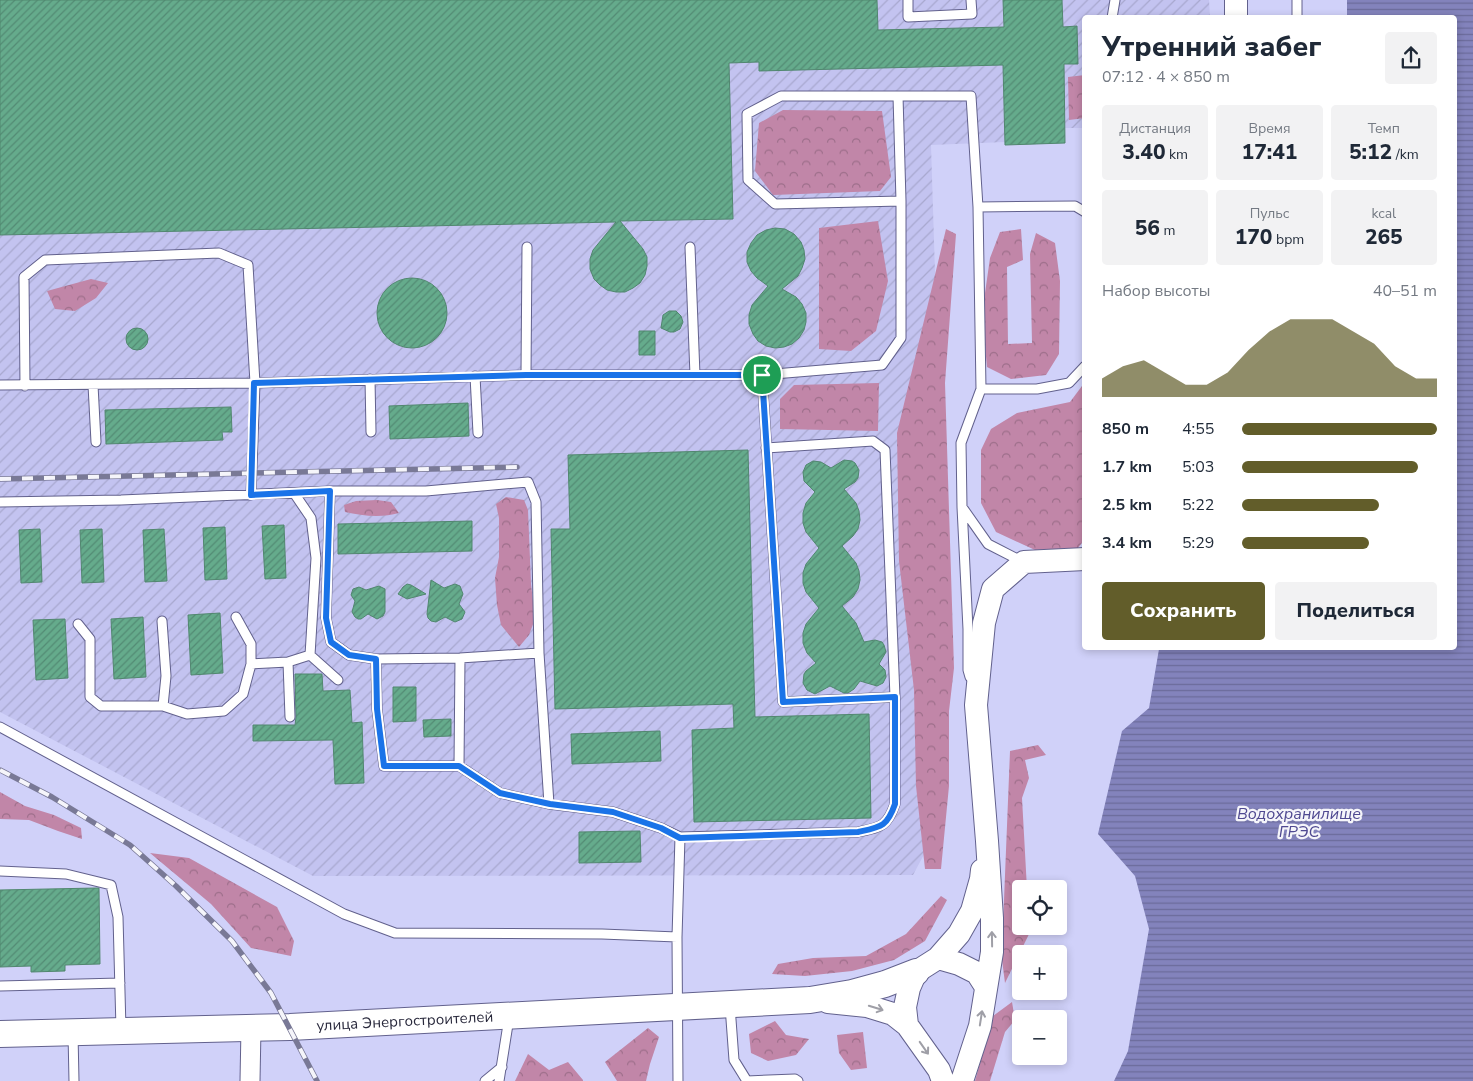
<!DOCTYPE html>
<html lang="ru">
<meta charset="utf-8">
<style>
:root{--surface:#fff;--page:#f2f2f3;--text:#1f2937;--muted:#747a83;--accent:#625d2a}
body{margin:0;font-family:"Nunito Sans",sans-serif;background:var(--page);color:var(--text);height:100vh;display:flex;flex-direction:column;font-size:19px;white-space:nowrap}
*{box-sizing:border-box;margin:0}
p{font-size:16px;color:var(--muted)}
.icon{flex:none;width:28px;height:28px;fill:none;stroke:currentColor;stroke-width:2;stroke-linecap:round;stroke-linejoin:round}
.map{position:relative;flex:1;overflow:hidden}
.panel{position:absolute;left:1082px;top:15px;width:375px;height:635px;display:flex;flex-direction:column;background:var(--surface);border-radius:5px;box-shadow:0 2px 8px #0003}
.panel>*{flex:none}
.tools{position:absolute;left:1012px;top:880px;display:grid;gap:10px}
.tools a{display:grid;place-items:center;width:55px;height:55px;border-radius:5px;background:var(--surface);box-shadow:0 2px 8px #0003;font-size:25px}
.pin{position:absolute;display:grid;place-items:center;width:42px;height:42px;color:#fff;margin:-21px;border:2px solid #fff;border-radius:50%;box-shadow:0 1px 5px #0007}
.round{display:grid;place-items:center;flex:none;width:52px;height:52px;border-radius:5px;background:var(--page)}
.head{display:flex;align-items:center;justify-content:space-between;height:85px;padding:0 20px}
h1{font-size:28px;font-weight:800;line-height:38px}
.stats{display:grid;grid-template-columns:repeat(3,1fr);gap:8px;height:85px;padding:5px 20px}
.stats div{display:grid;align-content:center;border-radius:5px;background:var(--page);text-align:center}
.stats b{font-size:21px;font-weight:800}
.stats small{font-size:14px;font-weight:400}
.stats p{font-size:14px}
.chart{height:140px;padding:10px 20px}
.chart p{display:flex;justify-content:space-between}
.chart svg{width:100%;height:90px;margin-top:5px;fill:var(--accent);opacity:.7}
.cta{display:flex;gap:10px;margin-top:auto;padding:10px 20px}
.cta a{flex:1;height:58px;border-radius:5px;background:var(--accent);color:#fff;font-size:20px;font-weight:800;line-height:58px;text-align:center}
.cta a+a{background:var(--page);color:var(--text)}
ul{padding:0 20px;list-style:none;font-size:16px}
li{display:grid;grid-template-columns:80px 60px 1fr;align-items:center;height:38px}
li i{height:12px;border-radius:6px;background:var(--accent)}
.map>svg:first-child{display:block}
.industrial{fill:url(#industrial-furrows)}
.forest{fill:url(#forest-crowns)}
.water{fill:url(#water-rules)}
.building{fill:url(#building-hatch);stroke:#51876f}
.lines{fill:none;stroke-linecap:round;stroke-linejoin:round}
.service-casing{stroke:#62618d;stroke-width:11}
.minor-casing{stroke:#62618d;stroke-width:21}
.tertiary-casing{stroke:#62618d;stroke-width:24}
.secondary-casing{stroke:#62618d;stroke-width:28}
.service{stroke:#fff;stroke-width:9}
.minor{stroke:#fff;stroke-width:19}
.tertiary{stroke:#fff;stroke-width:22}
.secondary{stroke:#fff;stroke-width:26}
.rail-casing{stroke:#797996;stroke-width:5.5}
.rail{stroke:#f5f5fa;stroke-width:4;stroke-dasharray:11;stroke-linecap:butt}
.oneway{stroke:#9f9fa7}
.route-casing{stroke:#fff;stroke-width:10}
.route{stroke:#1a73e8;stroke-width:6}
.labels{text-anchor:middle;stroke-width:4.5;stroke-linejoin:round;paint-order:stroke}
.street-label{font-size:15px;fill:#29293c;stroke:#f5f5fa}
.water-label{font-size:16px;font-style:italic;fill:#4f4991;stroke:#f5f5fa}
</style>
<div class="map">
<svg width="1473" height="1081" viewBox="0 0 1473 1081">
<defs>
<pattern id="industrial-furrows" width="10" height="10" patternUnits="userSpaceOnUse" patternTransform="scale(1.25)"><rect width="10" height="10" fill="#c3c3f0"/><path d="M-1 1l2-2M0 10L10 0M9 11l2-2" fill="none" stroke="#a8a8cf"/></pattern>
<pattern id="forest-crowns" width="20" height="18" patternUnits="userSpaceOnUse" patternTransform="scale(1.25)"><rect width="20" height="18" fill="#c186a8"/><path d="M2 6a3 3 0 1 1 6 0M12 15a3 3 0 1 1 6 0" fill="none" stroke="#9d6e8a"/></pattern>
<pattern id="water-rules" width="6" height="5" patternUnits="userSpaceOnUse" patternTransform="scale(1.25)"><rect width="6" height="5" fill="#8383bc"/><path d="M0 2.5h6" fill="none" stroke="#6b6b9a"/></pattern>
<pattern id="building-hatch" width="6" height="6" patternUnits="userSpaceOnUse" patternTransform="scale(1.25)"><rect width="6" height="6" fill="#65ab8c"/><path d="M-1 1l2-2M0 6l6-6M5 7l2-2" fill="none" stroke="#538b74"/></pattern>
</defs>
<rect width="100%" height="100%" fill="#d0d1f9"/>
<!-- industrial -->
<path class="industrial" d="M0 0H1209L1210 17 1085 18V128H1065V143L1005 145V142L931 145 938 368 928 847 913 875 313 876 0 712Z"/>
<!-- forest -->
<path class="forest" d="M1085 75V118L1069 120 1068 77Z
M783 110 882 111 891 177 880 191 773 195 755 171 759 123Z
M878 221 888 281 876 331 851 351 819 349V228Z
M946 229 956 234 945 383 954 668 949 711V786L941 869H925L916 786 914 690 899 561 897 433Z
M1021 229 1023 260 1007 267 1008 344 1032 343 1030 254 1036 233 1055 243 1060 281 1059 354 1046 375 1011 379 987 367 982 314 990 258 1000 232Z
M91 279 108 283 96 298 75 311 55 309 47 291Z
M879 383 878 431 780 429V399L794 385Z
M1082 386H1085V539L1078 548 1035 550 996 532 981 503V450L991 429 1017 413 1070 402Z
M506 497 524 500 528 510 531 584 535 619 529 635 519 647 501 625 497 605 495 578 499 557V518L496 504Z
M377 500 391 502 399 513C382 518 362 516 345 512L344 505 356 501Z
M1038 745 1046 755 1025 760 1029 778 1022 798 1027 889H1021V926H1033L1005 983 1002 960 1003 925 1010 751Z
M0 792 25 806 54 815 81 828 82 839 58 831 29 820 0 819Z
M150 853 189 858 277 907 294 941 291 956 251 948 211 904Z
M941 896 947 900 925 941 894 960 852 971 805 976 772 974 778 964 813 958 866 956 906 934Z
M1012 1002 1015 1020 1005 1032 990 1081H975L993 1016Z
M775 1021 786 1035 809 1039 796 1055 768 1061 751 1053 749 1034Z
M648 1028 659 1037 650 1064 646 1081H617L605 1062Z
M863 1032 867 1068 851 1070 839 1053 837 1035Z
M528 1054 549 1070 568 1062 583 1080V1081H515Z"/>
<!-- water -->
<path class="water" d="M1347 0H1473V1081H1114L1128 1051 1149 929 1135 876 1098 834 1122 731 1149 708 1159 649 1158 648H1455V18L1347 17Z"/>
<!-- building -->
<path class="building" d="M0 0H877L878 30 1004 27 1003 0H1062L1063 27 1077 26 1078 64H1064L1065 143 1005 145 1003 65 759 71V62L729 63 733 219 620 221 643 249 647 257V266L645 275 640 283 633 288 625 292H616L607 290 600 285 594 279 590 269V259L593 250 616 222 0 235Z
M775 228 785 229 794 234 801 242 804 250 805 259 802 268 798 276 782 289 796 297 802 304 806 313V322L804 330 799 338 792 344 784 347 775 348 766 346 758 341 753 334 749 324V315L752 305 768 286 757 278 751 271 747 262V252L751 243 757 235 766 230Z
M377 313a35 35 0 1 1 70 0a35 35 0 1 1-70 0Z
M669 311H676L681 316 683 322 680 329 674 332H670L661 328 663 315Z
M126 339a11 11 0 1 1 22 0a11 11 0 1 1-22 0Z
M639 331H655V355H639Z
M468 403 469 436 390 439 389 406Z
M231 407 232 432H222L223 440 106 444 105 410Z
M748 450 755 717 869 714 871 818 694 822 692 730 734 728 733 704 555 709 551 529H570L568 455Z
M844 460 852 461 855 463 859 470 858 478 855 482 844 489 856 503 859 511 860 520 858 529 853 536 842 546 856 563 859 571 860 580 858 589 853 597 842 606 856 623 864 642 875 640 882 642 884 645 886 652 879 664 885 670 886 677 883 683 877 686 860 681 854 689 848 693H844L830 686 815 694 807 690 803 683 804 674 806 671 816 663 807 653 803 643V633L806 624 819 608 806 592 803 583V573L806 564 819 548 806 532 803 523V513L806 503 815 492 804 481 803 472 806 465 813 461 821 462 831 468Z
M472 521V551L338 554V524Z
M284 525 286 578 265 579 262 526Z
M225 527 227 579 205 580 203 528Z
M40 529 42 582 21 583 19 530Z
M102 529 104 582 82 583 80 530Z
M164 529 167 581 145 582 143 530Z
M431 580 444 588 455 584 460 586 463 594 459 604 465 612 462 619 455 622 445 617 436 622 431 621 428 618 427 614Z
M407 584 411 585 426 594 407 599 398 594 403 587Z
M379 586 385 589V612L383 616 377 619 368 614 361 619H358L355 617 352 612 355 601 351 595 353 589 359 587 366 590Z
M220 613 223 673 191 675 188 615Z
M143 617 146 677 114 679 111 619Z
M65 619 68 678 36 680 33 620Z
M295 674H322L323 691 350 690 352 723 362 722 364 783 335 784 333 740 253 741V725H295L296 717Z
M393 687H416V721L393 722Z
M451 719V736L424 737 423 720Z
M660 731 661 761 572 764 571 734Z
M640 831 641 862 579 863V832Z
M96 888H99L100 964 65 965V971L31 972V966L0 967V890Z"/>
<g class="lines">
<!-- service casing -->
<g class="service-casing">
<path id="service" d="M908 0V17L972 14 971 0
M1297 0V18
M1112 18 1115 0
M901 201 775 204 748 180 747 114 781 96H971L978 207
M690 247 695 375
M526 375 527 247
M762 375 783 702 895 697
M475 376 478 433
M370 379 371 432
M0 385 255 383 526 375H762L882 365 901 338V201L898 96
M93 385 96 442
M25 386 24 277 45 260 219 253 248 265 255 383 251 495
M981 389H1037L1069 383 1085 366
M330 491 326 618 331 642 349 655 376 659 460 658 539 653
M0 502 121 500 330 491H426L528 482 536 502 539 653 549 804
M962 507 988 544 1023 562
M162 621 166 676 163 706
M78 624 90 639V697L101 706H163L187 714 224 711 243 694 251 664V644L236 617
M310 655 338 680
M376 659 377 709 384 766H459L500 793 549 804 613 812 661 828 680 837 858 832C881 827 887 827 895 804V697L885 450 873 441 766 448
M288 662 290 717
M251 664 288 662 310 655 316 558 311 518 294 493
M970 677 968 670V629L962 507 961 443 981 389 978 207 1075 206 1085 212
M0 727 344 914 395 933 602 934 677 937
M459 766 460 658
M0 871 66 874 111 885 118 917 121 1029
M0 986 120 983
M730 1006 734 1060 747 1081 795 1079 798 1081
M73 1033 74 1081
M485 1081 502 1067
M499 1081 509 1018
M678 1081 677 937 680 837"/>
</g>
<!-- minor casing -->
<g class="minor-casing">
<path id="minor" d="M250 1081 251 1028"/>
</g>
<!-- tertiary casing -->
<g class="tertiary-casing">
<path id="tertiary" d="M1236 0V18
M938 958 959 964 977 973 986 987
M828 1002 867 1006 893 1014 907 1025
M943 1081 939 1070 907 1025 905 1007 909 988 916 972 938 958 959 934 972 911 981 879 982 870
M962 1081 980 1026 992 952V918L987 841 976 705 984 623 993 589 1024 562 1085 559"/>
</g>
<!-- secondary casing -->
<g class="secondary-casing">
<g id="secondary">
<path id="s1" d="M0 1034 290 1027 810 1000 852 993 885 984 916 972"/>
</g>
</g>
<!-- service -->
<use href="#service" class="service"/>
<!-- minor -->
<use href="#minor" class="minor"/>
<!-- tertiary -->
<use href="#tertiary" class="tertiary"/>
<!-- secondary -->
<use href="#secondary" class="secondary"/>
<!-- rail casing -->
<g class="rail-casing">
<path id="rail" d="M0 479 517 467
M0 770 52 797 130 845 176 886 232 941 271 993 317 1081"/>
</g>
<!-- rail -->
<use href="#rail" class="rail"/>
</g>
<!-- one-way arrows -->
<defs><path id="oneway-shaft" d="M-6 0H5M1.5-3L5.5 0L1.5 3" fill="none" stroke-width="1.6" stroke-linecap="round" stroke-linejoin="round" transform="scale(1.25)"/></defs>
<g class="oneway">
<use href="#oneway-shaft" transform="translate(992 939) rotate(-91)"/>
<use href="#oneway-shaft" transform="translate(876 1008) rotate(17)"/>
<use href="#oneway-shaft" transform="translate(981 1018) rotate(-81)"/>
<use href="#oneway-shaft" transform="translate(924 1048) rotate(55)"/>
</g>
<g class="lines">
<!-- route casing -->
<g class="route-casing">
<path id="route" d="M526 375H762L783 702 895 697V804C887 827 881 827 858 832L680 838 661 828 613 812 550 804 500 793 459 766H384L377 709 376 659 349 655 331 642 326 618 330 491 251 495 254 383Z"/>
</g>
<!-- route -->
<use href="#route" class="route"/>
</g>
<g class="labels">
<!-- street labels -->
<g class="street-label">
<text dy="5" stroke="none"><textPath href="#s1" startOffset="405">улица Энергостроителей</textPath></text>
</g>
<!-- water labels -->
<g class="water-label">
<text x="1299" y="819">Водохранилище<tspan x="1299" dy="18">ГРЭС</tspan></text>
</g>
</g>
</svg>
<div class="tools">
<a><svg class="icon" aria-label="locate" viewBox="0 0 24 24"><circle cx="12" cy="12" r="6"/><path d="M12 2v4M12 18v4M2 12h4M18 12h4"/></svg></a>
<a>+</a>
<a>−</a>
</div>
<div class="pin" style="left:762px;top:375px;background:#1e9e55"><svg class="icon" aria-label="arrive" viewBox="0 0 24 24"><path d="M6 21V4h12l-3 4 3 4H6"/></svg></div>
<section class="panel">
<div class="head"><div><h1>Утренний забег</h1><p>07:12 · 4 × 850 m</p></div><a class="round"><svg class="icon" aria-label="share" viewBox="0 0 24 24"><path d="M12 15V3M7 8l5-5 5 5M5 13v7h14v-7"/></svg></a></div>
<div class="stats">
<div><p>Дистанция</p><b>3.40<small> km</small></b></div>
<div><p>Время</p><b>17:41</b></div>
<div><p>Темп</p><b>5:12<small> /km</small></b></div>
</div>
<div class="stats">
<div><b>56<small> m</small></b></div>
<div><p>Пульс</p><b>170<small> bpm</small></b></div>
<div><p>kcal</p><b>265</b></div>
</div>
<div class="chart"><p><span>Набор высоты</span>40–51 m</p>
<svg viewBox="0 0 160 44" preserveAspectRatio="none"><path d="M0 44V35L10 29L20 26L30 32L40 38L50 38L60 32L70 21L80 12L90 6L100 6L110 6L120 12L130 18L140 29L150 35L160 35V44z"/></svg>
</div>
<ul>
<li><b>850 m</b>4:55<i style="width:100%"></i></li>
<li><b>1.7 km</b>5:03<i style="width:90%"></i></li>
<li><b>2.5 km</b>5:22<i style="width:70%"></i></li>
<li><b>3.4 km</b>5:29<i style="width:65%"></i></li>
</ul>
<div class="cta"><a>Сохранить</a><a>Поделиться</a></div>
</section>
</div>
